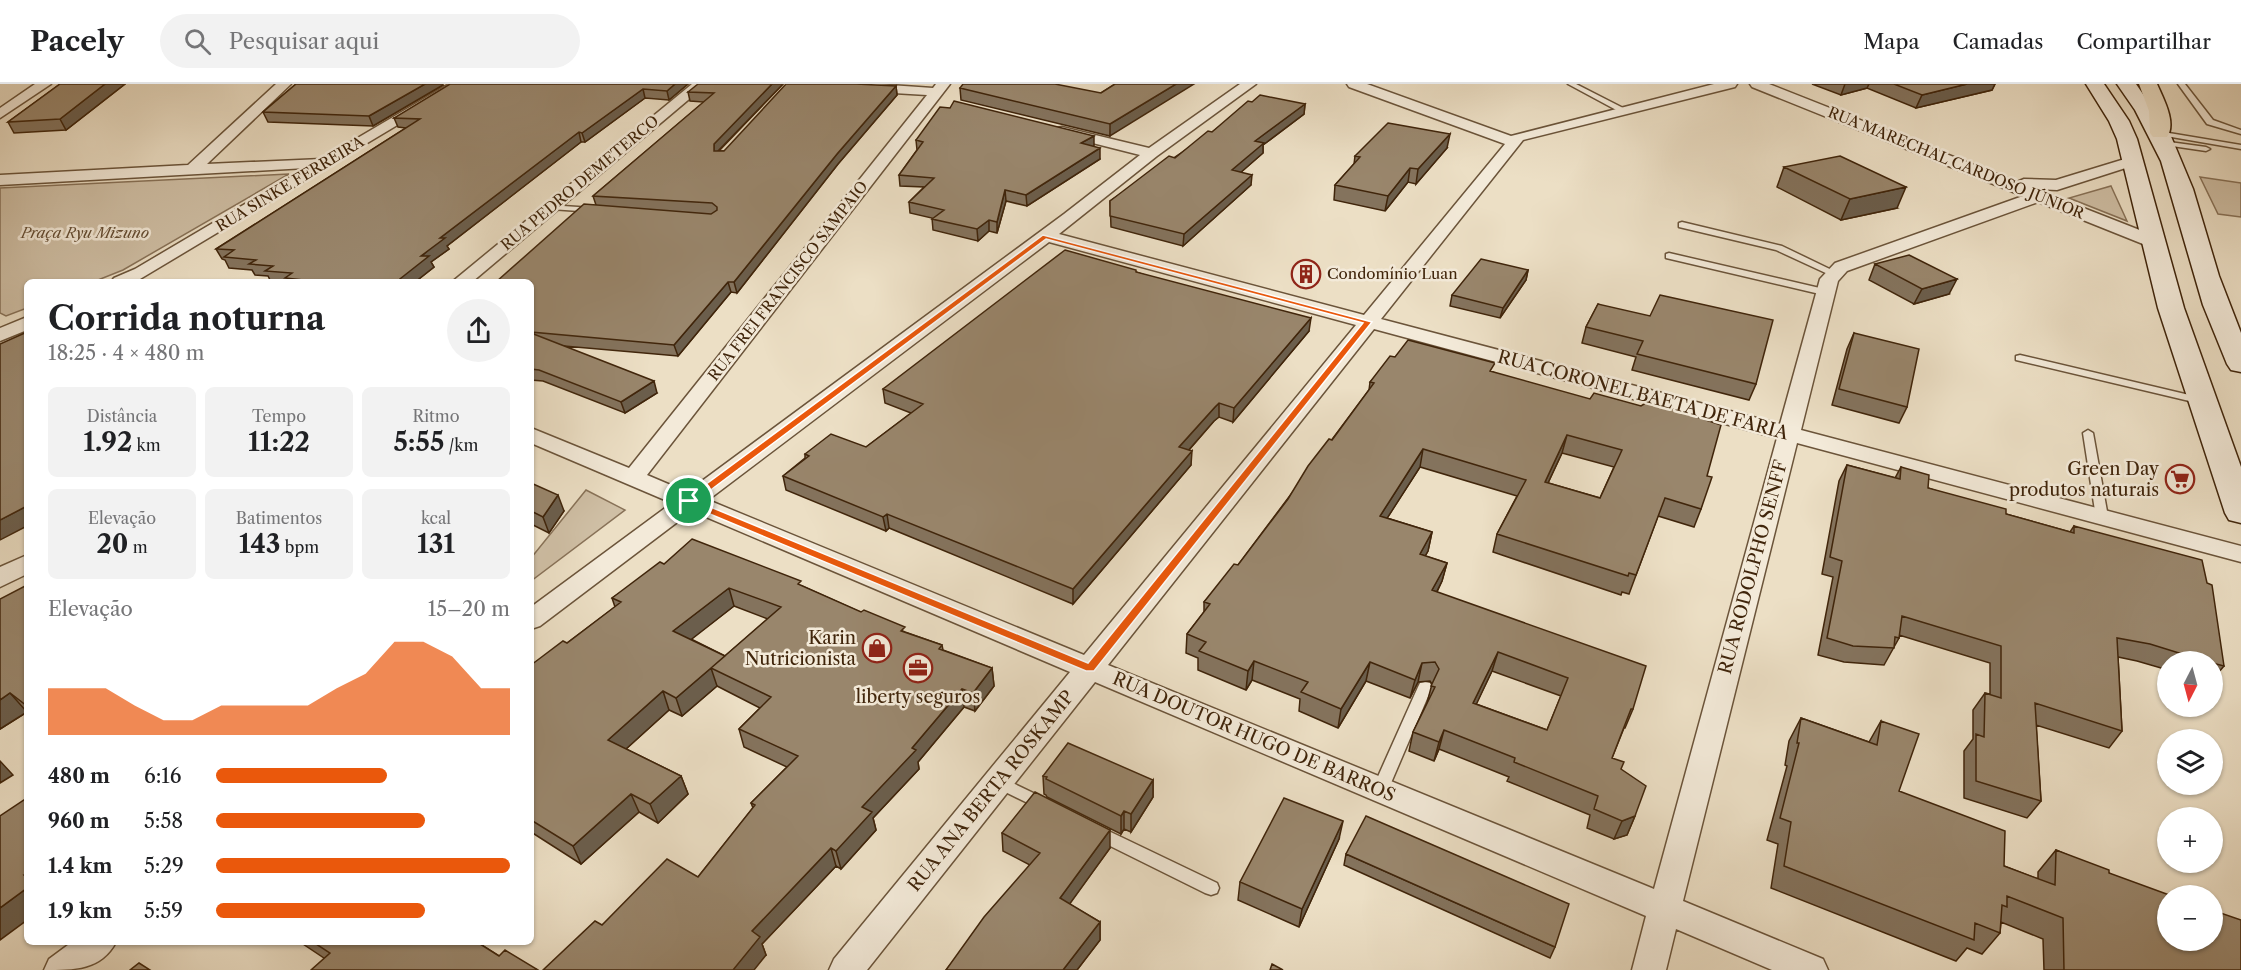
<!DOCTYPE html>
<html lang="pt">
<meta charset="utf-8">
<style>
:root{--surface:#fff;--page:#f2f2f2;--text:#202124;--muted:#757577;--line:#e0e0e0;--accent:#ea580c}
body{margin:0;font-family:"Libre Caslon Text",serif;background:var(--page);color:var(--text);height:100vh;display:flex;flex-direction:column;font-size:22px;white-space:nowrap}
*{box-sizing:border-box;margin:0}
p{font-size:20px;color:var(--muted)}
.icon{flex:none;width:33px;height:33px;fill:none;stroke:currentColor;stroke-width:2;stroke-linecap:round;stroke-linejoin:round}
.map{position:relative;flex:1;overflow:hidden}
.drawer{position:absolute;left:24px;top:195px;width:510px;height:666px;display:flex;flex-direction:column;background:var(--surface);border-radius:9px;box-shadow:0 2px 4px #0004}
.drawer>*{flex:none}
.needle{width:39px;rotate:186deg}
.fabs{position:absolute;left:2157px;top:567px;display:grid;gap:12px}
.fabs a{display:grid;place-items:center;width:66px;height:66px;border-radius:50%;background:var(--surface);box-shadow:0 2px 4px #0004;font-size:30px}
.pin{position:absolute;display:grid;place-items:center;width:51px;height:51px;color:#fff;margin:-26px;border:3px solid #fff;border-radius:50%;box-shadow:0 2px 6px #0007}
.round{display:grid;place-items:center;flex:none;width:63px;height:63px;border-radius:32px;background:var(--page)}
.headline{display:flex;align-items:center;justify-content:space-between;height:102px;padding:0 24px}
h1{font-size:33px;font-weight:800;line-height:45px}
.stats{display:grid;grid-template-columns:repeat(3,1fr);gap:9px;height:102px;padding:6px 24px}
.stats div{display:grid;align-content:center;border-radius:9px;background:var(--page);text-align:center}
.stats b{font-size:26px;font-weight:800}
.stats small{font-size:16px;font-weight:400}
.stats p{font-size:16px}
.chart{height:168px;padding:12px 24px}
.chart p{display:flex;justify-content:space-between}
.chart svg{width:100%;height:108px;margin-top:6px;fill:var(--accent);opacity:.7}
ul{padding:0 24px;list-style:none;font-size:20px}
li{display:grid;grid-template-columns:96px 72px 1fr;align-items:center;height:45px}
li i{height:15px;border-radius:8px;background:var(--accent)}
header{display:flex;align-items:center;gap:36px;box-sizing:border-box;height:84px;padding:0 30px;background:var(--surface);border-bottom:2px solid var(--line)}
header strong{font-size:28px}
nav{display:flex;gap:33px;margin-inline-start:auto;font-size:21px}
.search{width:420px;height:54px;background:var(--page);display:flex;align-items:center;gap:15px;box-sizing:border-box;padding:0 21px;border-radius:33px;color:var(--muted);font-size:22px}
.map>svg:first-child{display:block}
.green{fill:#cfbfa5;stroke:#887258;stroke-width:1.5}
.lines{fill:none;stroke-linecap:round;stroke-linejoin:round}
.service-casing{stroke:#6b543a;stroke-width:3}
.minor-casing{stroke:#6b543a;stroke-width:3}
.secondary-casing{stroke:#40250b;stroke-width:3}
.trunk-casing{stroke:#40250b;stroke-width:3}
.service{fill:#f3ead9;fill-rule:evenodd}
.minor{fill:#f3ead9;fill-rule:evenodd}
.secondary{fill:#f3ead9;fill-rule:evenodd}
.trunk{fill:#ecdfc5;fill-rule:evenodd}
.wall{fill:#84735d;stroke:#40250b;stroke-width:1.5;fill-rule:evenodd}
.shaded-wall{fill:#6b5e4c;stroke:#40250b;stroke-width:1.5}
.building{fill:#99866c;stroke:#40250b;stroke-width:1.5;fill-rule:evenodd}
.route{fill:#ea580c;stroke:#fff;stroke-width:1.5;fill-rule:evenodd}
.labels{text-anchor:middle;stroke-width:5;stroke-linejoin:round;paint-order:stroke}
.far-street-label{font-size:15px;fill:#40250b;stroke:#f3ead9}
.far-park-label{font-size:15px;font-style:italic;fill:#644c32;stroke:#f3ead9}
.far-poi-label{font-size:15px;fill:#40250b;stroke:#f3ead9;text-anchor:start}
.street-label{font-size:18px;fill:#40250b;stroke:#f3ead9}
.poi-label{font-size:18px;fill:#40250b;stroke:#f3ead9;text-anchor:end}
</style>
<header>
<strong>Pacely</strong>
<div class="search"><svg class="icon" aria-label="search" viewBox="0 0 24 24"><circle cx="10" cy="10" r="6"/><path d="M15 15l6 6"/></svg>Pesquisar aqui</div>
<nav><a>Mapa</a><a>Camadas</a><a>Compartilhar</a></nav>
</header>
<div class="map">
<svg width="2241" height="886" viewBox="0 0 2241 886">
<rect width="100%" height="100%" fill="#ecdfc5"/>
<filter id="stains"><feTurbulence type="fractalNoise" baseFrequency=".00333" numOctaves="4"/><feColorMatrix values="0 0 0 0 .2 0 0 0 0 .09 0 0 0 0 .02 0 0 0 .5 -.17"/></filter>
<radialGradient id="worn" r=".72"><stop offset=".6" stop-color="#630" stop-opacity="0"/><stop offset="1" stop-color="#630" stop-opacity=".3"/></radialGradient>
<!-- green -->
<path class="green" d="M289 90 123 186 93 198H27V224L6 232 0 229V104Z
M2200 93 2241 99V133L2218 130Z
M2111 102 2127 137 2069 114Z
M586 406 625 426 531 497V474Z"/>
<g class="lines">
<!-- service casing -->
<g class="service-casing">
<path id="service" d="M1568 0H1576L1627 26 1620 28Z
M2178 0H2185L2213 36 2241 46V50L2207 40Z
M2157 47 2241 61V65L2160 51H2157Z
M2162 57 2206 63 2210 65 2206 67 2165 61 2161 59Z
M548 121 593 124 597 126 593 128 551 125H548Z
M1682 138 1782 162 1838 189 1833 192 1830 191 1776 166 1679 143V139Z
M1669 169 1824 205 1829 208 1824 211 1666 174V170Z
M2020 271 2202 314 2207 317 2202 320 2016 276V272Z
M2088 346 2093 349 2108 433 2102 437 2096 433 2083 349Z
M1425 598 1430 599 1432 603 1388 706 1385 710 1380 712 1375 710 1372 706 1418 603 1420 599Z
M998 692 1048 716 1051 720 1048 724 1043 726 1038 724 993 702 991 698 993 694Z
M1096 741 1217 799 1219 804 1217 809 1211 811 1205 809 1090 752 1088 747 1090 742Z"/>
</g>
<!-- minor casing -->
<g class="minor-casing">
<path id="minor" d="M35 0H51L0 34V24Z
M276 0H291L207 80 322 75 449 0H466L135 198H111L114 194 135 185 306 84 0 101V91L188 81Z
M692 0H707L472 198H452Z
M802 0H875L933 4 936 0H950L647 391 687 408 1064 130 1140 71 1057 50 1055 47 1057 44 1062 43 1149 64 1240 0H1256L1157 72 1059 150 1364 231 1505 60 1349 3 1347 0H1367L1511 52 1714 0H1737L1735 3 1523 56 1381 235 1780 340 1820 195 1835 179 2023 112 1752 3 1750 0H1769L2017 98 2024 95 2056 96 2128 74H2138L2141 77 2138 80 2057 106 2035 105 2160 154 2163 158 2160 162H2148L2038 118 1847 187 1838 197 1801 346 2241 462V478L1797 359 1683 817 1823 875 1828 886H1772L1676 845 1666 886H1632L1646 832 1095 598 867 886H829L834 875 1070 588 692 427 540 542 531 545V523L672 419 531 359V344L629 384 927 11 809 4ZM1049 158 1356 241 1084 571 708 416ZM1374 245 1777 354 1654 805 1108 581Z
M27 233V246L0 257V244Z
M27 471V490L0 503V483Z
M72 858H116C101 886 75 886 44 886L49 875Z"/>
</g>
<!-- secondary casing -->
<g class="secondary-casing">
<path id="secondary" d="M2086 0H2104L2129 37 2137 55 2184 224 2241 383V439L2229 436 2225 429 2158 224 2117 55 2109 37Z
M2117 0H2136L2170 50 2193 105 2219 192 2241 249V288L2231 286 2227 280 2203 221 2161 77 2135 26Z"/>
</g>
<!-- trunk casing -->
<g class="trunk-casing">
<path id="trunk" d="M2139 0H2157C2163 14 2177 39 2167 53H2153L2150 49 2149 27Z"/>
</g>
<!-- service -->
<use href="#service" class="service"/>
<!-- minor -->
<use href="#minor" class="minor"/>
<!-- secondary -->
<use href="#secondary" class="secondary"/>
<!-- trunk -->
<use href="#trunk" class="trunk"/>
</g>
<!-- wall -->
<path class="wall" d="M60 0H125L66 46 14 49 8 38Z
M296 0H442L443 1 373 42 268 38 263 28Z
M688 0 669 16 645 14 585 58H581L447 162 449 165 431 178 434 183 415 198H271L268 192 255 191 252 186 229 184 225 176 222 175 216 165 406 44 398 43 394 34Z
M783 0 719 67H724L896 2 897 11 838 80 737 209 731 208 678 272 564 262 657 309 625 329 543 297 531 296V198L596 121 593 112 704 18 690 17 688 8Z
M1115 0 1110 52 961 16 960 4 1101 9Z
M1812 0H1995L1992 6 1916 24 1867 4 1841 11Z
M1252 18 1305 20 1304 30 1263 61V69L1241 88 1251 101 1183 162 1111 143 1110 117 1212 48Z
M916 56 1094 62H1093L1100 75 1027 122 1006 117 997 149 989 147 978 157 933 146 932 134 910 129 909 118 924 103 900 102 899 91 917 66Z
M1447 64 1416 100 1408 98 1385 127 1334 116 1335 101 1354 80 1355 72Z
M1784 83 1897 124 1841 136 1777 103Z
M1875 180 1949 210 1914 220 1869 196Z
M1528 186 1526 196 1500 234 1450 222 1452 211Z
M1136 188 1309 247 1233 338 1219 333 1214 337 1189 366 1191 381 1073 520 889 444 886 447 786 406 783 392 805 374V370L866 363 911 329 885 319 883 305Z
M1598 220 1756 300 1749 316 1632 286 1636 273 1582 259 1586 243Z
M1854 249 1907 323 1899 339 1832 321 1847 265Z
M1395 273 1493 288 1707 392 1701 425 1694 443 1658 432 1629 510 1622 508 1621 511 1493 468 1497 450 1517 412 1420 383 1387 434 1432 448 1428 467 1425 472 1447 479 1442 497 1437 508 1633 625 1625 644H1624L1612 674 1621 685 1635 732 1627 751 1614 755 1587 744 1590 731 1507 697 1509 693 1439 665 1434 677 1409 667 1413 648 1427 619 1432 600 1430 597 1418 598 1410 614 1366 597 1338 644 1299 627 1300 615 1252 596 1246 606 1198 586V574L1186 569 1187 550 1204 528V518L1238 481 1369 306 1370 298ZM1562 369 1614 383 1600 414 1548 399ZM1492 587 1561 612 1547 646 1476 620Z
M1847 381 1895 394 1901 383 1928 404 2006 430 2070 448 2074 442 2224 582 2212 596V578H2168V586L2137 577 2118 573 2122 647 2109 664 2036 641 2041 717 2027 734 1964 714V667L1973 655V626L1985 609 1990 610V579L1899 551V554L1884 581 1844 578 1818 571 1833 493 1822 490 1839 397Z
M531 399 564 427 549 449 531 440Z
M664 480 802 502 905 548 942 561 943 566 992 584 994 602 975 627 964 623 918 678 919 685 873 734 876 746 841 785 836 782 762 860 766 871 602 841 698 793 753 724 751 719 787 683 744 663 739 645 760 624 717 602 682 632 669 626 626 665 681 692 688 710 658 739 639 728 581 780 531 748V581L567 559 615 523 612 514ZM734 522 768 535 725 572 691 555Z
M27 501V628L0 645Z
M1801 634 1869 658 1881 637 1899 707 2004 782 2038 795V788L2056 766 2109 789 2241 886H2044L2043 855 2001 838 2000 849 1982 870 1967 864 1956 877 1771 804 1778 760 1767 756 1787 682 1785 681 1789 657Z
M1043 692 1153 696V713L1131 748 1124 745 1121 750 1047 713 1046 711 1044 710Z
M1002 749 1110 764 1069 820 1100 838V856L1077 886H946L1030 781 1003 767Z
M1339 755 1299 843 1238 816 1240 798Z
M1346 770 1555 863 1550 874 1344 781Z
M300 858H477L499 872 538 886 324 874Z"/>
<!-- shaded-wall -->
<path class="shaded-wall" d="M105 0H125L66 46 60 35Z
M425 0H442L443 1 373 42 369 32Z
M675 0H688L669 16 667 7Z
M772 0H783L716 69 714 67V60Z
M1176 0H1194L1110 52V40Z
M1845 0H1869L1867 4 1841 11Z
M1967 0H1995L1992 6 1916 24 1922 11Z
M896 2 897 11 838 80 737 209 734 198 837 70Z
M643 5 645 14 585 58 582 49Z
M1305 20 1304 30 1263 61V69L1231 97 1232 86 1255 57Z
M579 48 581 58 447 162 449 165 431 178 434 183 415 198H396L440 154Z
M1450 50 1447 64 1416 100 1418 85Z
M1094 52V62L1081 70V59Z
M1100 64V75L1027 122 1026 111Z
M1410 84 1408 98 1385 127 1388 112Z
M1252 91 1251 101 1183 162 1184 150Z
M1906 103 1897 124 1841 136 1850 115Z
M1005 106 1006 117 997 149V138Z
M989 136V147L978 157 977 145Z
M1528 186 1526 196 1500 234 1503 224Z
M1957 195 1949 210 1914 220 1922 205Z
M728 198 731 208 678 272 674 261Z
M1311 234 1309 247 1233 338 1234 324Z
M654 297 657 309 625 329 621 318Z
M1219 319V333L1214 337 1179 377V363L1215 323Z
M1567 351 1562 369 1540 416 1545 398Z
M1423 365 1420 383 1377 450 1380 432Z
M1192 367 1191 381 1073 520V505Z
M558 411 564 427 549 449 543 433Z
M27 422V442L0 456V436Z
M887 430 889 444 886 447 883 433Z
M1432 448 1428 467 1416 488 1420 470Z
M1447 479 1442 497 1428 525 1432 506Z
M729 504 734 522 679 565 673 547Z
M1498 568 1492 587 1468 638 1473 619Z
M725 572 711 584 717 602 682 632 676 614Z
M1254 577 1252 596 1246 606 1248 587Z
M1370 578 1366 597 1338 644 1341 625Z
M1422 579 1418 598 1410 614 1415 596Z
M992 584 994 602 975 627 973 609Z
M962 605 964 623 918 678 919 685 873 734 876 746 841 785 836 767 862 723Z
M663 607 669 626 616 674 608 656Z
M10 609 27 628 0 645V616Z
M1444 646 1439 665 1434 677 1439 658Z
M0 677 13 691 0 699Z
M681 692 688 710 658 739 650 720Z
M1153 696V713L1131 748V730Z
M631 710 639 728 581 780 573 762Z
M1124 727V745L1121 750V732Z
M1635 732 1627 751 1614 755 1622 737Z
M1343 737 1339 755 1299 843 1302 825Z
M1110 746V764L1061 832 1060 814Z
M831 764 836 782 762 860 766 871 754 886H733L752 847Z
M27 804V836L0 856V824Z
M1100 838V856L1077 886H1063Z"/>
<!-- building -->
<path class="building" d="M60 0H105L60 35 8 38Z
M296 0H425L369 32 263 28Z
M450 0H675L667 7 643 5 582 49 579 48 440 154H445L421 172H429L396 198H301L304 196 285 194 292 189 265 187 273 182 249 180 256 176 224 173 234 166 216 165 420 35 394 34Z
M698 0H772L714 60V67H724L786 0H856L896 2 837 70 734 198H728L674 261 531 248V198H496L584 120 711 130 717 126V123L712 119 593 112 714 9 688 8Z
M963 0H1055L1101 9 1115 0H1176L1110 40 960 4Z
M1894 0H1967L1922 11Z
M1260 11 1305 20 1255 57 1264 59 1232 86 1252 91 1184 150 1110 132V117L1169 72 1175 74 1208 47 1212 48 1248 17 1252 18Z
M954 17 1094 52 1081 59 1100 64 1026 111 1005 106 997 138 989 136 977 145 932 135 944 126 909 118 934 94 899 91 923 58 916 56 940 23 950 24Z
M1388 39 1450 50 1418 85 1410 84 1388 112 1335 101 1360 73 1355 72Z
M1840 72 1906 103 1850 115 1784 83Z
M1065 166 1136 186V188L1311 234 1234 324 1219 319 1215 323 1179 363 1192 367 1073 505 887 430 883 433 783 392 809 372 805 370 831 350 866 363 923 320 883 305Z
M1909 171 1957 195 1922 205 1875 180Z
M1481 175 1528 186 1503 224 1452 211Z
M1660 211 1773 236 1756 300 1637 270 1643 257 1586 243 1598 220 1650 232Z
M27 248V422L0 436V260Z
M531 249 654 297 621 318 539 286 531 285Z
M1854 249 1919 265 1907 323 1839 305Z
M1408 256 1495 279 1490 287 1590 315 1594 309 1641 322 1649 317 1721 341 1707 392 1712 393 1701 425 1665 414 1636 491 1629 489 1628 492 1497 450 1526 396 1423 365 1380 432 1432 448 1420 470 1447 479 1432 506 1646 582 1633 625H1631L1612 674 1624 678 1621 685 1646 702 1635 732 1622 737 1594 725 1598 712 1514 678 1515 674 1444 646 1439 658 1413 648 1435 603 1431 602 1439 585 1435 578 1422 579 1415 596 1370 578 1341 625 1301 608 1308 598 1254 577 1248 587 1199 567 1206 558 1187 550 1210 520 1204 518 1234 480 1238 481 1288 415 1308 382 1329 355 1332 356 1374 299 1370 298 1390 272 1395 273ZM1567 351 1622 366 1600 414 1545 398ZM1498 568 1568 594 1547 646 1473 619Z
M1847 381 1900 395 1901 383 1929 391 1928 404 2006 425V430L2074 449V442L2202 476 2207 499 2212 501 2224 582 2212 579V578H2208L2150 560 2117 554 2122 647 2035 619 2041 717 1976 697V650L1984 653 1985 609 2001 614V562L1902 532 1899 554 1895 553 1894 564 1853 562 1827 554 1842 477 1830 473Z
M531 399 558 411 543 433 531 427Z
M692 455 801 497 798 500 861 528 864 526 905 543 901 547 942 561 939 565 992 584 973 609 962 605 912 664 916 666 862 723 872 728 836 767 831 764 752 847 760 853 733 886H543L595 837 602 841 667 775 698 793 755 721 751 719 798 672 739 645 771 613 711 584 781 523 729 504 673 547 725 572 676 614 663 607 608 656 681 692 650 720 631 710 573 762 531 736V581L563 557 567 559 621 518 612 514 660 478 664 480Z
M27 501V622L10 609 0 616V515Z
M1801 634 1877 661 1881 637 1919 650 1899 707 2005 747 2004 782 2055 801 2056 766 2109 786V789L2172 812H2168V856H2212V826L2241 836V886H2064L2063 834 2007 812V823L2002 821 2000 849 1975 839 1974 856 1784 782 1791 738 1780 734 1799 659H1797Z
M1068 659 1153 696 1131 730 1124 727 1121 732 1046 695 1047 693 1043 692Z
M1035 708 1110 746 1060 814 1100 838 1063 886H946L984 833 1040 769 1002 749Z
M27 714V790L24 791 27 794V804L0 824V732Z
M1284 714 1343 737 1302 825 1240 798Z
M1366 732 1569 820 1555 863 1346 770Z
M313 858H477L499 872 505 866 538 886H311L330 869Z
M139 879 150 886H130Z
M1272 880 1283 886H1270Z"/>
<!-- route -->
<path class="route" d="M1043 151 1372 238 1094 587H1086L686 420V415ZM1046 155 1363 239 1088 579 696 417Z"/>
<!-- icons -->
<defs>
<g id="building-ring" transform="scale(1.5)"><circle r="9.5" fill="#f3ead9" stroke="#8f2418" stroke-width="1.5"/><path d="M-4-6H4V6H1V3H-1V6H-4ZM-2.5-4.3h1.7v1.8h-1.7ZM.8-4.3h1.7v1.8H.8ZM-2.5-1h1.7V.8h-1.7ZM.8-1h1.7V.8H.8Z" fill="#8f2418"/></g>
<g id="supermarket-ring" transform="scale(1.5)"><circle r="9.5" fill="#f3ead9" stroke="#8f2418" stroke-width="1.5"/><path d="M-6-5.5h2.5l.6 2H6L4.5 2H-2.5L-4.4-4H-6ZM-1.5 3.2a1.3 1.3 0 1 0 .1 0ZM3 3.2a1.3 1.3 0 1 0 .1 0Z" fill="#8f2418"/></g>
<g id="shop-ring" transform="scale(1.5)"><circle r="9.5" fill="#f3ead9" stroke="#8f2418" stroke-width="1.5"/><path d="M-5-2.5h2.3a2.7 3.5 0 0 1 5.4 0H5L5.5 6h-11ZM-1.5-2.5h3a1.5 2.3 0 0 0-3 0Z" fill="#8f2418"/></g>
<g id="office-ring" transform="scale(1.5)"><circle r="9.5" fill="#f3ead9" stroke="#8f2418" stroke-width="1.5"/><path d="M-6-3h4V-5.5h4V-3h4V5H-6ZM-1-4.5V-3h2v-1.5ZM-6 0V1H6V0Z" fill="#8f2418"/></g>
</defs>
<g fill-rule="evenodd">
<use href="#building-ring" x="1306" y="190"/>
<use href="#supermarket-ring" x="2180" y="395"/>
<use href="#shop-ring" x="877" y="564"/>
<use href="#office-ring" x="918" y="584"/>
</g>
<g class="labels">
<!-- far-street labels -->
<g class="far-street-label">
<text transform="translate(1956 79) rotate(22)" y="5">RUA MARECHAL CARDOSO JÚNIOR</text>
<text transform="translate(580 99) rotate(-40)" y="5">RUA PEDRO DEMETERCO</text>
<text transform="translate(290 100) rotate(-31)" y="5">RUA SINKE FERREIRA</text>
<text transform="translate(788 197) rotate(-52)" y="5">RUA FREI FRANCISCO SAMPAIO</text>
</g>
<!-- far-park labels -->
<g class="far-park-label">
<text x="85" y="154">Praça Ryu Mizuno</text>
</g>
<!-- far-poi labels -->
<g class="far-poi-label">
<text x="1327" y="195">Condomínio Luan</text>
</g>
<!-- street labels -->
<g class="street-label">
<text transform="translate(1643 311) rotate(15)" y="6">RUA CORONEL BAETA DE FARIA</text>
<text transform="translate(1753 483) rotate(-75)" y="6">RUA RODOLPHO SENFF</text>
<text transform="translate(1254 653) rotate(23)" y="6">RUA DOUTOR HUGO DE BARROS</text>
<text transform="translate(991 707) rotate(-51)" y="6">RUA ANA BERTA ROSKAMP</text>
</g>
<!-- poi labels -->
<g class="poi-label">
<text x="2159" y="391">Green Day<tspan x="2159" dy="21">produtos naturais</tspan></text>
<text x="856" y="560">Karin<tspan x="856" dy="21">Nutricionista</tspan></text>
<text x="918" y="619" text-anchor="middle">liberty seguros</text>
</g>
</g>
<rect width="100%" height="100%" filter="url(#stains)"/>
<rect width="100%" height="100%" fill="url(#worn)"/>
</svg>
<div class="fabs">
<a><svg class="needle" viewBox="-14 -14 28 28"><path d="M0-13l5 13h-10z" fill="#e53935"/><path d="M0 13l5-13h-10z" fill="#757577"/></svg></a>
<a><svg class="icon" aria-label="layers" viewBox="0 0 24 24"><path d="M12 4l9 5-9 5-9-5zM3 14l9 5 9-5"/></svg></a>
<a>+</a>
<a>−</a>
</div>
<div class="pin" style="left:689px;top:417px;background:#1e9e55"><svg class="icon" aria-label="arrive" viewBox="0 0 24 24"><path d="M6 21V4h12l-3 4 3 4H6"/></svg></div>
<section class="drawer">
<div class="headline"><div><h1>Corrida noturna</h1><p>18:25 · 4 × 480 m</p></div><a class="round"><svg class="icon" aria-label="share" viewBox="0 0 24 24"><path d="M12 15V3M7 8l5-5 5 5M5 13v7h14v-7"/></svg></a></div>
<div class="stats">
<div><p>Distância</p><b>1.92<small> km</small></b></div>
<div><p>Tempo</p><b>11:22</b></div>
<div><p>Ritmo</p><b>5:55<small> /km</small></b></div>
</div>
<div class="stats">
<div><p>Elevação</p><b>20<small> m</small></b></div>
<div><p>Batimentos</p><b>143<small> bpm</small></b></div>
<div><p>kcal</p><b>131</b></div>
</div>
<div class="chart"><p><span>Elevação</span>15–20 m</p>
<svg viewBox="0 0 160 44" preserveAspectRatio="none"><path d="M0 44V25L10 25L20 25L30 32L40 38L50 38L60 32L70 32L80 32L90 32L100 25L110 19L120 6L130 6L140 12L150 25L160 25V44z"/></svg>
</div>
<ul>
<li><b>480 m</b>6:16<i style="width:58%"></i></li>
<li><b>960 m</b>5:58<i style="width:71%"></i></li>
<li><b>1.4 km</b>5:29<i style="width:100%"></i></li>
<li><b>1.9 km</b>5:59<i style="width:71%"></i></li>
</ul>
</section>
</div>
